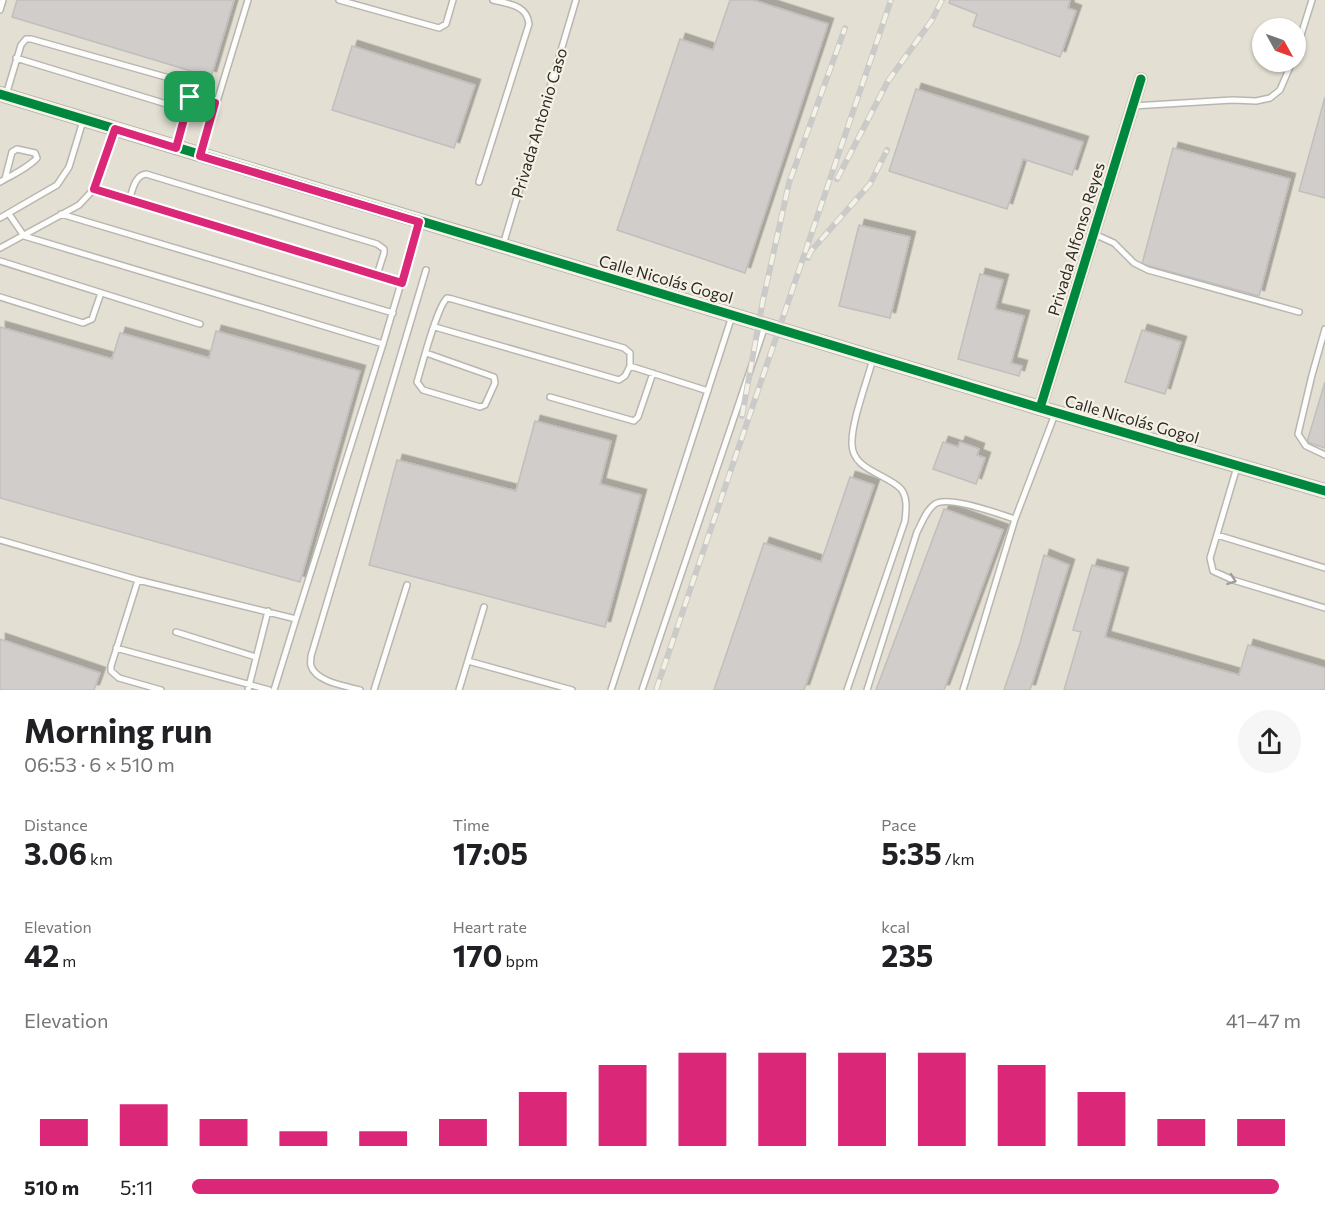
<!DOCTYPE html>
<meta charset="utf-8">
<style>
:root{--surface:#fff;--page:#f6f6f6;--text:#202124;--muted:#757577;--accent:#db2777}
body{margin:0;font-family:Commissioner,sans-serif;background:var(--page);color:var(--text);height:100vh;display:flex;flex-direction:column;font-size:22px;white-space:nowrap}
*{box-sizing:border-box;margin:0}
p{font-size:20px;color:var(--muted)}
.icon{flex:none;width:33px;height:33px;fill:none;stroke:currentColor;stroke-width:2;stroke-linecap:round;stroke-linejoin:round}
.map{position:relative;height:690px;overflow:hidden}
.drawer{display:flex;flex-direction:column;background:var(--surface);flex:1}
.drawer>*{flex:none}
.needle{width:39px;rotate:130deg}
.tools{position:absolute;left:1252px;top:18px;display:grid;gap:12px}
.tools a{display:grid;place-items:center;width:54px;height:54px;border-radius:50%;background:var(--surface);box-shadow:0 2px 4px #0004;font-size:30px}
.pin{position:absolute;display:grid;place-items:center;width:51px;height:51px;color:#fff;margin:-26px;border-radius:12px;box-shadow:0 3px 9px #0006}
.round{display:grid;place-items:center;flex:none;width:63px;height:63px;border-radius:32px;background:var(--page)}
.head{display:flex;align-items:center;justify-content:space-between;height:102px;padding:0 24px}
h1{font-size:33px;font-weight:700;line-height:45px}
.figures{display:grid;grid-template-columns:repeat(3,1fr);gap:9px;height:102px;padding:6px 24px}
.figures div{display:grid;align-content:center}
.figures b{font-size:30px;font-weight:700}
.figures small{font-size:16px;font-weight:400}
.figures p{font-size:16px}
.chart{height:168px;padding:12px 24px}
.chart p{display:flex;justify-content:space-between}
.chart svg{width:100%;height:108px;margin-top:6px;stroke:var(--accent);stroke-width:6}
ul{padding:0 24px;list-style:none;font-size:20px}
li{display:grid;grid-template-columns:96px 72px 1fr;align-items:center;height:45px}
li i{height:15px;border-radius:8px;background:var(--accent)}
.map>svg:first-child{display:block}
.built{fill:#e4dfd3;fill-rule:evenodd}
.building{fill:#d0cdcb;stroke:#c1bebd;stroke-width:1.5;filter:url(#shadow)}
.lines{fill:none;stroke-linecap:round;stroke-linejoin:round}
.service-casing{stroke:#b8b6b0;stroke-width:8}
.minor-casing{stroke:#b8b6b0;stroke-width:14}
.tertiary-casing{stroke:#b8b6b0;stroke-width:16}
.service{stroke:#fdfdfc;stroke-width:5}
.minor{stroke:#fdfdfc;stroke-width:10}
.tertiary{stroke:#fdfdfc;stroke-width:14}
.rail-casing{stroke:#cacac8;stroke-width:6}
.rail{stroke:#f5f1e5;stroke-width:4;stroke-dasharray:11;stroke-linecap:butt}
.cycleway-casing{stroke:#f5f1e5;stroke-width:13}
.cycleway{stroke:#00873e;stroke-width:9}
.oneway{stroke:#9f9e9c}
.route-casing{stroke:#fff;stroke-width:12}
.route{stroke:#db2777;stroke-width:8}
.labels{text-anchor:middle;stroke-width:4.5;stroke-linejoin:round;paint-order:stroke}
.street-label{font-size:16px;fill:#2c2a26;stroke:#f5f1e5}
</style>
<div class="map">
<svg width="1325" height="690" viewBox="0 0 1325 690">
<defs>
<filter id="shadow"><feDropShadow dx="5.5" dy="-5.5" stdDeviation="0" flood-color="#0004"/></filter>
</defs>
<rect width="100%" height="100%" fill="#f2efe8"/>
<!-- built -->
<path class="built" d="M0 0H1325V690H0ZM1263 28H1296V62H1263Z"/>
<!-- building -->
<path class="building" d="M17 0H234L211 77 12 17Z
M730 0H753L828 24 745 273 617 230 680 39 713 50Z
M950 0H1070L1068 8 1076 11 1060 57 973 26 977 14 949 3Z
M352 46 475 85 454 148 332 110Z
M916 89 1083 142 1072 175 1023 159 1007 209 889 171Z
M1325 97V198L1299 191Z
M1173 148 1290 179 1259 296 1142 264Z
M859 225 910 237 890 318 839 306Z
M980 274 1003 280 995 309 1024 316 1011 363 1022 366 1019 376 958 359Z
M0 327 112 359 120 333 209 358 216 331 360 371 300 582 0 498Z
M1142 330 1181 342 1165 394 1125 382Z
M1325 382V448L1307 442Z
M535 421 611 441 600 484 641 495 605 627 369 565 397 460 516 491Z
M943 442 958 447 960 442 979 449 977 455 985 458 976 484 933 469Z
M850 477 874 485 804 690H714L764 543 821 562Z
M944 509 1003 530 944 690H876Z
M1044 555 1069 565 1030 690H1004L1020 643Z
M1092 565 1123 573 1105 637 1239 675 1248 645 1325 668V690H1064L1081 632 1073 630Z
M0 639 100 673 94 690H0Z"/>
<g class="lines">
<!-- service casing -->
<g class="service-casing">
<path id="service" d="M339 0 439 28 446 24 453 0
M0 10 3 0
M1296 51 1312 0
M16 58 186 110 190 97
M6 95 21 45 26 39H31L187 83 191 88 190 97 215 103
M1133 106 1232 100 1256 101 1270 98 1280 90 1292 62
M177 147 186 110
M201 154 248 0
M0 182C12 175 28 168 37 158L35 153 17 149 12 152 5 179
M479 182 529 24C527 5 509 4 493 0
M94 189 402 283
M129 200C133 190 134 176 146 174L377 244 384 249V253L377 275
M9 214 24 236 383 344
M61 214 393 313
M0 218 57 185 69 167 83 121
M1094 234 1114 243 1134 263 1148 270 1299 312
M503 245 576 0
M0 248 79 205 94 189 115 130
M0 261 200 324
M0 297 83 323 92 319 101 293
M435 327 619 380 625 376 630 366
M1325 329 1312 375 1298 434 1306 446 1325 455
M426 353 494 377 495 383 485 405 480 407 423 390 417 382C422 365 437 307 447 298L452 299 624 348 630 353V366L708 391
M550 397 634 421 638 417 653 373
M1237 467 1210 558 1213 571 1233 580 1325 608
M1217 535 1325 568
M0 540 138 580 296 619 383 344 419 222
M138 580 111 666V671L119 678 161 690
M176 632 256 657
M116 648 269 690
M468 661 572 690
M248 690 268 611
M274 690 296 619
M360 690C346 686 316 682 311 666 310 663 311 659 311 656L426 270
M374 690 407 585
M459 690 484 607
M611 690 732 316
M642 690 765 326
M847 690 905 521C906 510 908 498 901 489 887 474 852 470 852 444 851 423 867 381 873 359
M867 690 917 532C922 523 926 510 935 504 948 495 999 514 1015 519
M963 690 1015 519 1055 414"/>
</g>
<!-- minor casing -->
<g class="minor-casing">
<path id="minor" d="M1040 408 1141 79"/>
</g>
<!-- tertiary casing -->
<g class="tertiary-casing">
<path id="tertiary" d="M0 94 1040 408 1325 491"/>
</g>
<!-- service -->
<use href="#service" class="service"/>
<!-- minor -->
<use href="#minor" class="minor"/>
<!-- tertiary -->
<use href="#tertiary" class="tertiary"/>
<!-- rail casing -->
<g class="rail-casing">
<path id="rail" d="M837 179 888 81 932 20 942 0
M808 258 811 251 870 184 887 150
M742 416 763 300 789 183 845 28
M656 690 891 0"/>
</g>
<!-- rail -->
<use href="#rail" class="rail"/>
<!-- cycleway casing -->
<g class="cycleway-casing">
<path id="cycleway" d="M0 94 1040 408 1325 491
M1040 408 1141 79"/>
</g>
<!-- cycleway -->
<use href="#cycleway" class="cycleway"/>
</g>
<!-- one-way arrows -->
<defs><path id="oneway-chevron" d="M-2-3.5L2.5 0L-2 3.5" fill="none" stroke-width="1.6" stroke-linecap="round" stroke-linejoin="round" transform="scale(1.5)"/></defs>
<use class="oneway" href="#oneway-chevron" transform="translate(1232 580) rotate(20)"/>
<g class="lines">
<!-- route casing -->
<g class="route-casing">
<path id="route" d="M190 97 215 103 200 156 419 222 402 283 94 189 115 129 176 148Z"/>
</g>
<!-- route -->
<use href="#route" class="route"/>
</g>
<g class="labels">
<!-- street labels -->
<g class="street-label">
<text transform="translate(539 123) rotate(-73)" y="6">Privada Antonio Caso</text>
<text transform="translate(1076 239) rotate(-73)" y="6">Privada Alfonso Reyes</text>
<text transform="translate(666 279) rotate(16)" y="6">Calle Nicolás Gogol</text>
<text transform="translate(1132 419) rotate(16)" y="6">Calle Nicolás Gogol</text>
</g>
</g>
</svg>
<div class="tools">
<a><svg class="needle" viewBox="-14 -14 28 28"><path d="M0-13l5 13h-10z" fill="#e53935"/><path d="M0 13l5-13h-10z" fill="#757577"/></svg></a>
</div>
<div class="pin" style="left:190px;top:97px;background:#1e9e55"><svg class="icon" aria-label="arrive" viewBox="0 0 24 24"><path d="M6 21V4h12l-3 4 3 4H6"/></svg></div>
</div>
<section class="drawer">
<div class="head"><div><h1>Morning run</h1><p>06:53 · 6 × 510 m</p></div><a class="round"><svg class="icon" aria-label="share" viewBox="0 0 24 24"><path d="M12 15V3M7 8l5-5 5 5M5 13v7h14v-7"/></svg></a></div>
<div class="figures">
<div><p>Distance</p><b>3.06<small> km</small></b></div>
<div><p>Time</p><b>17:05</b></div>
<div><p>Pace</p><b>5:35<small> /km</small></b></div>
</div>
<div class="figures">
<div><p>Elevation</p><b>42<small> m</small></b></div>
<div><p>Heart rate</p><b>170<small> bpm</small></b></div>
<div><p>kcal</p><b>235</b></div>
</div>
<div class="chart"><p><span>Elevation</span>41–47 m</p>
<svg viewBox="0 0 160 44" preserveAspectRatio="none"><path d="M5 44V33M15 44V27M25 44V33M35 44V38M45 44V38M55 44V33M65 44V22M75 44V11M85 44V6M95 44V6M105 44V6M115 44V6M125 44V11M135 44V22M145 44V33M155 44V33"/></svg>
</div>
<ul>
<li><b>510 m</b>5:11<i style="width:98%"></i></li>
</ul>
</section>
